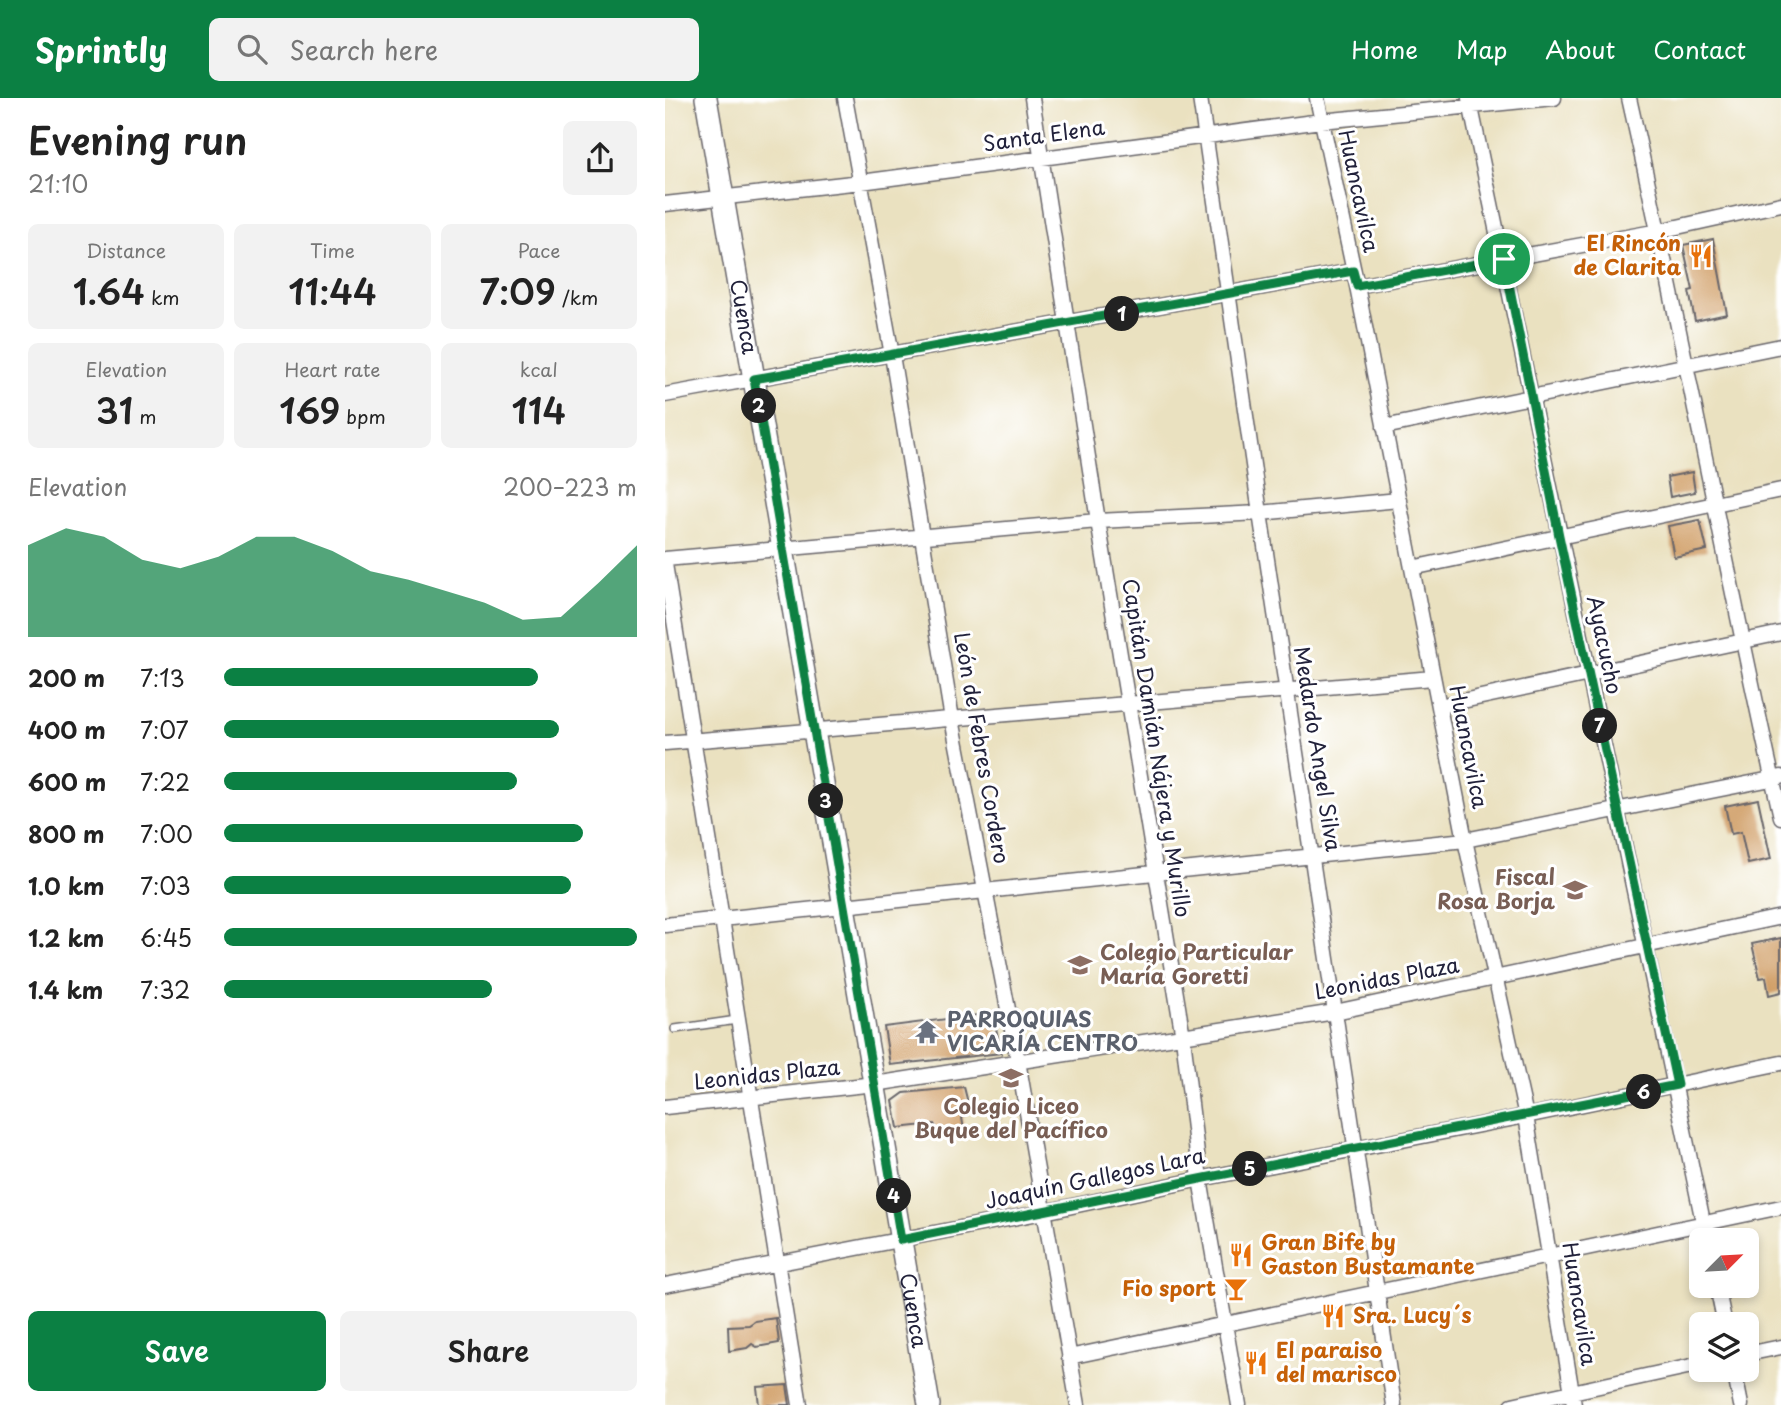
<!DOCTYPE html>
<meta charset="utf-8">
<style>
:root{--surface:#fff;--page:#f2f2f2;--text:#222;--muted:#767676;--accent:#0b8043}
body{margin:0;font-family:"Playpen Sans",sans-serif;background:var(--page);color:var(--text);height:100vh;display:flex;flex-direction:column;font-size:26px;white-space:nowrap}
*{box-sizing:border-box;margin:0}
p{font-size:23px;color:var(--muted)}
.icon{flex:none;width:38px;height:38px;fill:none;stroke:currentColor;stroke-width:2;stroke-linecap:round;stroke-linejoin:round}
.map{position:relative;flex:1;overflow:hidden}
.panel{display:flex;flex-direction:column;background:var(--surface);width:665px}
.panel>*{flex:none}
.needle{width:46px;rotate:66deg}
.controls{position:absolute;left:1024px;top:1130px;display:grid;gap:14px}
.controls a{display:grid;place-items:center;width:70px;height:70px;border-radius:10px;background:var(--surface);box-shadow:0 4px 10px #0003;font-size:35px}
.pin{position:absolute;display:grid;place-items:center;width:60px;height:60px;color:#fff;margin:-30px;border:4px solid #fff;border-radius:50%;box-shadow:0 2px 7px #0007}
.km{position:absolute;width:35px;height:35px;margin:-18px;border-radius:50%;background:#222;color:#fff;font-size:19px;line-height:35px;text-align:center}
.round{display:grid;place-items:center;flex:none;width:74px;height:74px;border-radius:10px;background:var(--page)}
.headline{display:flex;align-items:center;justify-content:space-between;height:119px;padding:0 28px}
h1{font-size:38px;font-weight:600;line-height:52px}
.metrics{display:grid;grid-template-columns:repeat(3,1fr);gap:10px;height:119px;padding:7px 28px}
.metrics div{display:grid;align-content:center;border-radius:10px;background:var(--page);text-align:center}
.metrics b{font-size:35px;font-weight:600}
.metrics small{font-size:19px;font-weight:400}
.metrics p{font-size:19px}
.chart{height:196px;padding:14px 28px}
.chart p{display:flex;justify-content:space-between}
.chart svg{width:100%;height:126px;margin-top:7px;fill:var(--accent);opacity:.7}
.primary-button{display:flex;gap:14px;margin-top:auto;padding:14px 28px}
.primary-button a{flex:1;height:80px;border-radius:10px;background:var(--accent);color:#fff;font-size:28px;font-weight:600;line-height:80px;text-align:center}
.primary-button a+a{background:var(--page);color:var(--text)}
ul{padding:0 28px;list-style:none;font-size:23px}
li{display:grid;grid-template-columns:112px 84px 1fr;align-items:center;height:52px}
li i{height:18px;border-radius:9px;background:var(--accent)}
header{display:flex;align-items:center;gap:42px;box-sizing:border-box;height:98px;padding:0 35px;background:var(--accent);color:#fff}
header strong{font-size:33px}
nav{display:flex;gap:38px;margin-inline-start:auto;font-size:24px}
.search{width:490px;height:63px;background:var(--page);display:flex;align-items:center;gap:18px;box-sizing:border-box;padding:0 24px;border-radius:10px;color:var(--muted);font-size:26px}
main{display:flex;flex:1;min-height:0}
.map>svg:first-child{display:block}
.building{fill:#cf9b62}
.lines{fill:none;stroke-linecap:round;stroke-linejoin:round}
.service-casing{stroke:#68656a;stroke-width:10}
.minor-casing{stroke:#68656a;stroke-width:17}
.secondary-casing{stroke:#68656a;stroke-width:24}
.service{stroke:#fff;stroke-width:7}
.minor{stroke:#fff;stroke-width:14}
.secondary{stroke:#fff;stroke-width:21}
.route-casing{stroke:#fff;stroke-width:14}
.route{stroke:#0b8043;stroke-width:9}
.labels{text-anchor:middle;stroke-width:6;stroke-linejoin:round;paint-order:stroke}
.street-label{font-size:21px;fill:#22223b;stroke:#fff}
.food-label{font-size:21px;font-weight:bold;fill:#c56008;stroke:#fff;text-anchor:start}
.education-label{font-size:21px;font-weight:bold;fill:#785e54;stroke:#fff;text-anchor:end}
.worship-label{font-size:21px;font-weight:bold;fill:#5b616d;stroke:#fff;text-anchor:start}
</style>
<header>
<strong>Sprintly</strong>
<div class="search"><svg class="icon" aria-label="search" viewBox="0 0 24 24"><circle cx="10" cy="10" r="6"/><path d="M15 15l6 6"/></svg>Search here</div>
<nav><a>Home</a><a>Map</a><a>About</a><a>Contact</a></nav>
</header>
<main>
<section class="panel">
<div class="headline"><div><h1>Evening run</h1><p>21:10</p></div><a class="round"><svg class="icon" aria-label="share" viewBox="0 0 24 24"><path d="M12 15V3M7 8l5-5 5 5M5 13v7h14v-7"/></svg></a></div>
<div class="metrics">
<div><p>Distance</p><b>1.64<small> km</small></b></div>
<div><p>Time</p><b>11:44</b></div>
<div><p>Pace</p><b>7:09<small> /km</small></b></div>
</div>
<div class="metrics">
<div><p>Elevation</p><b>31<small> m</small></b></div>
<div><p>Heart rate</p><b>169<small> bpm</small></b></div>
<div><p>kcal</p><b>114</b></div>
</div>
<div class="chart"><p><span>Elevation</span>200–223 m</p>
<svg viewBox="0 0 160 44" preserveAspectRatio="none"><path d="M0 44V12L10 6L20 9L30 17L40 20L50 16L60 9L70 9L80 14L90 21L100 24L110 28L120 32L130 38L140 37L150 25L160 12V44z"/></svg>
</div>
<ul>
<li><b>200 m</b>7:13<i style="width:76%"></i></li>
<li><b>400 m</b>7:07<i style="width:81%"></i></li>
<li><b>600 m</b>7:22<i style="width:71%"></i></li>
<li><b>800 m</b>7:00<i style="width:87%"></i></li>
<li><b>1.0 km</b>7:03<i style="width:84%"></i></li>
<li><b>1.2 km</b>6:45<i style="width:100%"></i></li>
<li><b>1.4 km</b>7:32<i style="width:65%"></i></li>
</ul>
<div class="primary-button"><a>Save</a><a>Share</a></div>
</section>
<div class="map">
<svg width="1116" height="1307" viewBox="0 0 1116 1307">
<rect width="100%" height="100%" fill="#fff"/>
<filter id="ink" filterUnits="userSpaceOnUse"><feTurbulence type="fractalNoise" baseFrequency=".0143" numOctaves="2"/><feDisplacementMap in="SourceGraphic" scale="14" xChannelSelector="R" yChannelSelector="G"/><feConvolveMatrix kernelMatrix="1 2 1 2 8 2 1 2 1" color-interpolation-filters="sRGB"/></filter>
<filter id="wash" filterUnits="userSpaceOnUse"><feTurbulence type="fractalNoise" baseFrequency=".00686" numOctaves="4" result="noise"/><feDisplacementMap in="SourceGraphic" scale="28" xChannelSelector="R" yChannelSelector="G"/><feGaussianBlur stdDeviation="1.57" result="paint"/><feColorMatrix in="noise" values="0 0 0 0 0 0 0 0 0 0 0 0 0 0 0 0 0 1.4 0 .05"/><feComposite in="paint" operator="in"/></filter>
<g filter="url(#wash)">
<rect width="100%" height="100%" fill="#eae1c0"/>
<g id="blocks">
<!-- building -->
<path class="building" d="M1048 141 1062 216 1030 223 1024 193 1028 192 1018 147Z
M1027 374 1030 394 1005 399 1002 379Z
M1035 422 1042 452 1009 459 1003 428Z
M1093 701 1106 761 1083 766 1076 734 1066 736 1060 708Z
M1116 840V894L1104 897 1101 879 1095 880 1087 846Z
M328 915 336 955 225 967 219 929Z
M299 989 305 1013 297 1020 299 1032 284 1037 282 1031 273 1033 269 1026 233 1030 228 1003 239 995Z
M111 1220 114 1245 92 1249 87 1246 82 1250 64 1253 63 1228 84 1227 90 1223Z
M122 1287 125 1307H94L92 1289Z"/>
</g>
</g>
<g filter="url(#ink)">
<use href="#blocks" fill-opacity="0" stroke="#68656a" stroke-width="2"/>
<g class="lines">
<!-- service casing -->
<g class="service-casing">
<path id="service" d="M10 931 72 922"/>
</g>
<!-- minor casing -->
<g class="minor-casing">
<path id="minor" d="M180 0 227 257 287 621 353 963 413 1307
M367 0 433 423 518 939 535 1081 574 1307
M535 0 595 415 729 1307
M652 0 692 188 800 742 861 1018 909 1307
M804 0 1042 1143
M964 0C1018 239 1062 480 1116 719
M0 106 196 84 656 23 889 0
M692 188 994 133 1116 106
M0 297 688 173
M719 329 1116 248
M0 461 433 423 595 415 734 402
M0 466 135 1307
M747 470 1116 392
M774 608 1116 535
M0 645 768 580
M0 827 800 742 1116 679
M0 1009 210 986 670 914 1116 819
M0 1187 379 1114 540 1080 861 1018 1116 965
M1052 1188 1060 1227
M1082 1256 1116 1249
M404 1259 1116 1109
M1069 1272 1076 1307
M847 1307 1036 1266"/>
</g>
<!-- secondary casing -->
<g class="secondary-casing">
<g id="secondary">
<path id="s1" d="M41 0 264 1307"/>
</g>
</g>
<!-- service -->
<use href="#service" class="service"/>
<!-- minor -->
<use href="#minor" class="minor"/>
<!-- secondary -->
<use href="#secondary" class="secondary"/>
</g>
</g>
<g class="lines" filter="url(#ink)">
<!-- route casing -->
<g class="route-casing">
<path id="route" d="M839 161 894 438 1012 987 540 1080 236 1142 89 281 688 173 692 188Z"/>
</g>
<!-- route -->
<use href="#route" class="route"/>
</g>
<!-- icons -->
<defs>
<g id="restaurant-bare" transform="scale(1.89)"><path d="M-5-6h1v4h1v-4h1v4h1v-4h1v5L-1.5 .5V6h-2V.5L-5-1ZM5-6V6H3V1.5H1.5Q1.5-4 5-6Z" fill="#e8710a" stroke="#fff" stroke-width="2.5" paint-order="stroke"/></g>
<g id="school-bare" transform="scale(1.89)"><path d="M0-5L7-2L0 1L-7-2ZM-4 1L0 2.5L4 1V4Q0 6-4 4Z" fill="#8d6e63" stroke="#fff" stroke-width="2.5" paint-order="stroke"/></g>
<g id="temple-bare" transform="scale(1.89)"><path d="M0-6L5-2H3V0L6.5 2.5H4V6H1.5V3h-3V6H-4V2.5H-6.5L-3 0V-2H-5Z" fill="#6b7280" stroke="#fff" stroke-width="2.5" paint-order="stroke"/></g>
<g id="bar-bare" transform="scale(1.89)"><path d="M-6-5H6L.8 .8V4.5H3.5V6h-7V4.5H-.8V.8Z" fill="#e8710a" stroke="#fff" stroke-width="2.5" paint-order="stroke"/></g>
</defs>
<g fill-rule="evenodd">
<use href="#restaurant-bare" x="1036" y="158"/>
<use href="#school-bare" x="910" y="792"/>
<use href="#school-bare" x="415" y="867"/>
<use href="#temple-bare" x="262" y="934"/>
<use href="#school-bare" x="346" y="980"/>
<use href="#restaurant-bare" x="576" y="1157"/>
<use href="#bar-bare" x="571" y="1191"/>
<use href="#restaurant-bare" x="668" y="1218"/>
<use href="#restaurant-bare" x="591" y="1265"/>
</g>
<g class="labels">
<!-- street labels -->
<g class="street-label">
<text transform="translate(379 38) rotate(-8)" y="7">Santa Elena</text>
<text transform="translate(693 93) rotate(78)" y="7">Huancavilca</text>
<text dy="7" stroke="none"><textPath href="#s1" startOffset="222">Cuenca</textPath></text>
<text transform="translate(939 547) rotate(78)" y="7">Ayacucho</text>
<text transform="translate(803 649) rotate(79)" y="7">Huancavilca</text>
<text transform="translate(316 650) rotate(80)" y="7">León de Febres Cordero</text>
<text transform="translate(491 650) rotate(81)" y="7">Capitán Damián Nájera y Murillo</text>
<text transform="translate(652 651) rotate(81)" y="7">Medardo Angel Silva</text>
<text transform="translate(722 881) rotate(-11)" y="7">Leonidas Plaza</text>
<text transform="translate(102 977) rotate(-6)" y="7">Leonidas Plaza</text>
<text transform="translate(430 1081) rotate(-12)" y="7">Joaquín Gallegos Lara</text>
<text transform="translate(914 1206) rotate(81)" y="7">Huancavilca</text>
<text dy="7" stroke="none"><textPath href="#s1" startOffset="1230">Cuenca</textPath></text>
</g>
<!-- food labels -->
<g class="food-label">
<text x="1016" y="153" text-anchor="end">El Rincón<tspan x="1016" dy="24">de Clarita</tspan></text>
<text x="596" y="1152">Gran Bife by<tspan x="596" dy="24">Gaston Bustamante</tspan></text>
<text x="551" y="1198" text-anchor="end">Fio sport</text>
<text x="688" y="1225">Sra. Lucy´s</text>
<text x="611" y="1260">El paraiso<tspan x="611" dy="24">del marisco</tspan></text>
</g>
<!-- education labels -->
<g class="education-label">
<text x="890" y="787">Fiscal<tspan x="890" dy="24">Rosa Borja</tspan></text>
<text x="435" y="862" text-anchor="start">Colegio Particular<tspan x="435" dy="24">María Goretti</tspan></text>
<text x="346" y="1016" text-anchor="middle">Colegio Liceo<tspan x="346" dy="24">Buque del Pacífico</tspan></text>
</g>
<!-- worship labels -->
<g class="worship-label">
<text x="282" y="929">PARROQUIAS<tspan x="282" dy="24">VICARÍA CENTRO</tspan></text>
</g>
</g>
</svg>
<div class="controls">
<a><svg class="needle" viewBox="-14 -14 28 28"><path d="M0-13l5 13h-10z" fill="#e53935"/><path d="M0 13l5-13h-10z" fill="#767676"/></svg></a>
<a><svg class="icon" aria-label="layers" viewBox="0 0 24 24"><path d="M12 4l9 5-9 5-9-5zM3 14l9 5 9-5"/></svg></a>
</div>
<div class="pin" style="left:839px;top:161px;background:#1e9e55"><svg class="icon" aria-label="arrive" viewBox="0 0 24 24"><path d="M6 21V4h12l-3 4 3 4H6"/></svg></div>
<b class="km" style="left:457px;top:216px">1</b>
<b class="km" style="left:94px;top:308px">2</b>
<b class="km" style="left:161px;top:703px">3</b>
<b class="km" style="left:229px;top:1098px">4</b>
<b class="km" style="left:585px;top:1071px">5</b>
<b class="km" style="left:979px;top:994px">6</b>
<b class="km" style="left:935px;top:628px">7</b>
</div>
</main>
